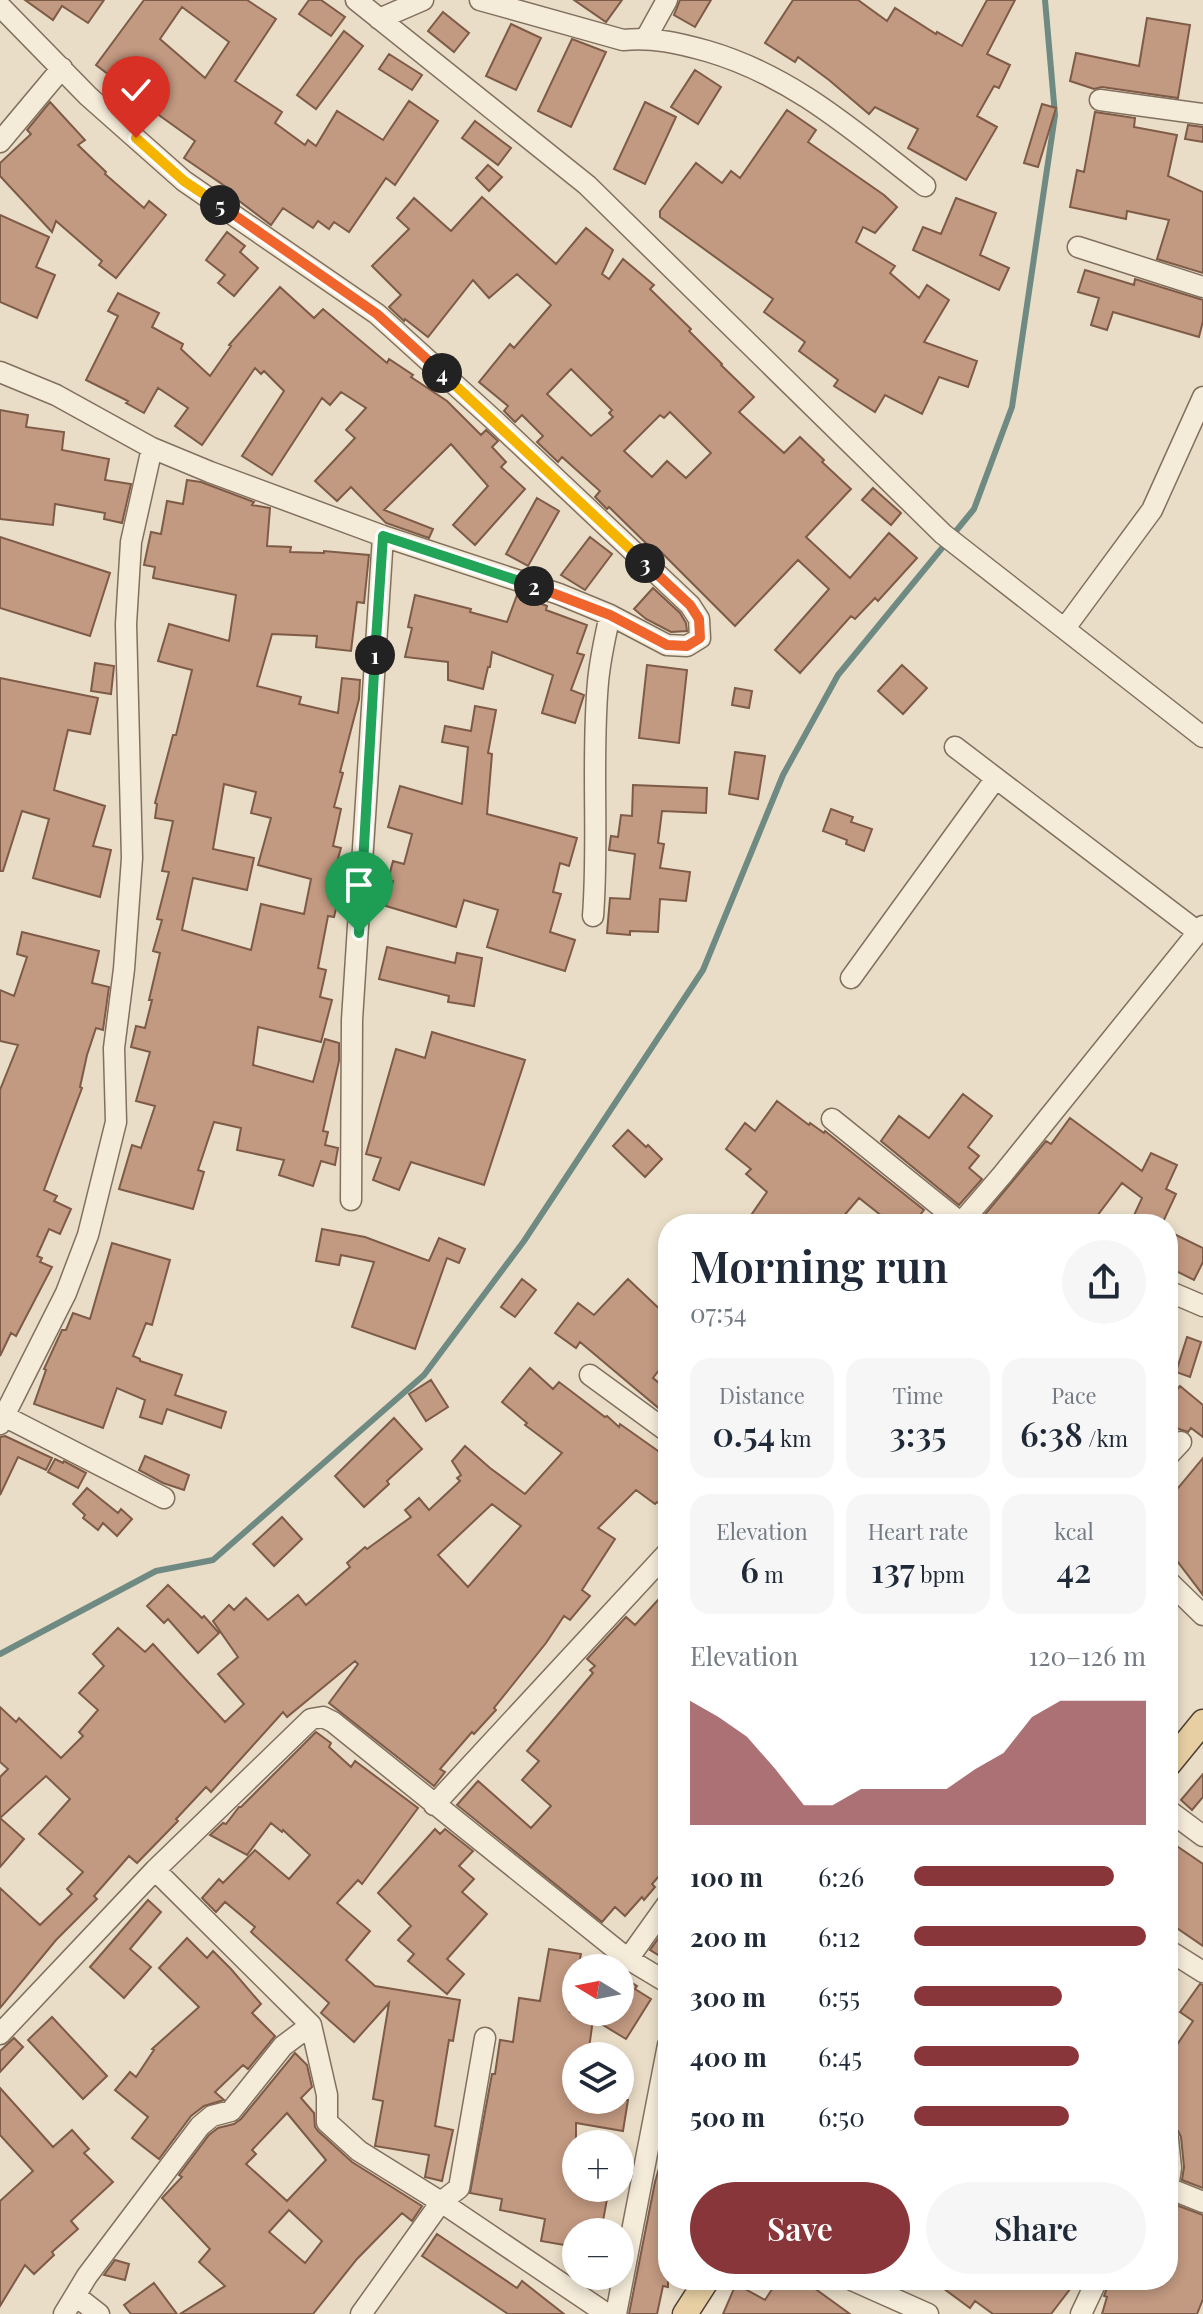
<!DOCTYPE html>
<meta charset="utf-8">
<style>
:root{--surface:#fff;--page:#f6f6f7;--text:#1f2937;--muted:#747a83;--accent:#89363a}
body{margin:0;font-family:"Playfair Display",serif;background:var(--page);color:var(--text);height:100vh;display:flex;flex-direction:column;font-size:30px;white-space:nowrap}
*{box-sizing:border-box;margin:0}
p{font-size:26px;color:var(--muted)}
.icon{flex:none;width:44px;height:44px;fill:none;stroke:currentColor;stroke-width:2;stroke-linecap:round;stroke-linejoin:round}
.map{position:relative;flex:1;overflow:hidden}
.drawer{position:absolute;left:658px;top:1214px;width:520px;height:1076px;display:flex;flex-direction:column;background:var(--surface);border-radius:32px;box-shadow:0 4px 12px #0003}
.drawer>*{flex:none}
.needle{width:52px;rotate:280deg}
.fabs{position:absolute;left:562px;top:1954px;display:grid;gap:16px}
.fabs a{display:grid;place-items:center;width:72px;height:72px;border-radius:50%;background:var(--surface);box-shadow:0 4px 12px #0003;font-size:40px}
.pin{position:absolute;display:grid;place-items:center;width:68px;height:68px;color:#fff;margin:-82px -34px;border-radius:50% 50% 50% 0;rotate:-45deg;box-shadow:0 0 8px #0007}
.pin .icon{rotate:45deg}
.km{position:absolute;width:40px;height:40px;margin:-20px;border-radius:50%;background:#222;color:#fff;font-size:22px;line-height:40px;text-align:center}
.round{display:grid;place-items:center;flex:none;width:84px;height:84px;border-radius:42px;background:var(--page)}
.overview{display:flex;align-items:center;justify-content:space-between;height:136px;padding:0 32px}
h1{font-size:44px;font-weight:600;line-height:60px}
.stats{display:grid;grid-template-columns:repeat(3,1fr);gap:12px;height:136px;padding:8px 32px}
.stats div{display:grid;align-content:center;border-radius:20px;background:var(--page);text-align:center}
.stats b{font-size:34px;font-weight:600}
.stats small{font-size:22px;font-weight:400}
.stats p{font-size:22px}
.chart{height:224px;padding:16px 32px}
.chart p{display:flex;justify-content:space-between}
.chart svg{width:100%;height:144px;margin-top:8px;fill:var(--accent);opacity:.7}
.action{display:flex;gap:16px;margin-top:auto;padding:16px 32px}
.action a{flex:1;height:92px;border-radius:48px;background:var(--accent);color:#fff;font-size:32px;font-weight:600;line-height:92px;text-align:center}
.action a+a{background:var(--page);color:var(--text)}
ul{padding:0 32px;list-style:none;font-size:26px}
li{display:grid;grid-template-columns:128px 96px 1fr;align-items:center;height:60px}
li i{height:20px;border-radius:10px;background:var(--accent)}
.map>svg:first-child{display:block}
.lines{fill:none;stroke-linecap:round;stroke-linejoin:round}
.stream{stroke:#6f8a82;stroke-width:6}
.building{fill:#c29981;stroke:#7e5b47;stroke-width:2;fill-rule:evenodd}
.minor-casing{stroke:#82705e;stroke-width:23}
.major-casing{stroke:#503f32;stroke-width:27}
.minor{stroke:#f4ebd9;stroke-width:20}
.major{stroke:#e7cfa3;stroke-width:24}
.split-1-casing{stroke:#fff;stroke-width:16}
.split-2-casing{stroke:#fff;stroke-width:16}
.split-3-casing{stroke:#fff;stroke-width:16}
.split-4-casing{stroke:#fff;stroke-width:16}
.split-5-casing{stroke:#fff;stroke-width:16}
.split-6-casing{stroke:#fff;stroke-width:16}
.split-1{stroke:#22a559;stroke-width:10}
.split-2{stroke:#22a559;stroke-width:10}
.split-3{stroke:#f0652b;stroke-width:10}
.split-4{stroke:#f5b400;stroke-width:10}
.split-5{stroke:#f0652b;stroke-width:10}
.split-6{stroke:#f5b400;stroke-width:10}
</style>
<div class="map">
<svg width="1203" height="2314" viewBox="0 0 1203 2314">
<rect width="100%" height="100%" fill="#e9ddc7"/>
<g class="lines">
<!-- stream -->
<path class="stream" d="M0 1654 156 1571 213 1560 424 1375 524 1241 703 970 783 775 838 675 974 509 1012 407 1055 115 1045 0"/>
</g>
<!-- building -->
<path class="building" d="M25 0H104L88 23 62 6 53 20Z
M144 0H247L276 19 235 81 282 112 275 123 305 145 308 140 316 146 337 111 383 140 409 101 438 121 395 185 386 178 349 232 334 222 329 229 318 221 313 228 283 208 271 225 230 194 232 191 184 158 195 141 156 113 155 114 128 91 129 90 96 65ZM182 7 229 42 205 78 160 39Z
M309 0H321L345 17 331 36 299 14Z
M574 0H622L606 22Z
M680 0H711L695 27 674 15Z
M793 0H858L887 21 895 8 936 34 937 32 962 46 987 0H1015L987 54 1010 65 999 88 994 86 977 116 997 127 966 180 908 148 918 129 875 107 869 114 829 80 798 57 795 62 765 43Z
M443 12 469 33 454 52 428 31Z
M1147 18 1190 25 1178 98 1102 87 1094 89 1070 81 1076 53 1139 66Z
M511 24 541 38 516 90 486 76Z
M344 31 363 46 316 109 297 95Z
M572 39 606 52 571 127 538 111Z
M389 54 422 75 412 90 379 69Z
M695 70 721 87 698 124 671 107Z
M50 102 85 140 78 145 106 172 105 174 144 208 149 201 166 215 116 278 99 265 102 261 56 221 52 232 0 176V163L31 134 27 130Z
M645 102 676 117 645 184 614 169Z
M1042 104 1056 108 1038 167 1024 163Z
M787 110 816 130 808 142 884 195 897 207 875 233 863 227 856 242 895 266 890 273 919 298 927 285 949 300 924 342 977 361 968 387 939 377 922 414 885 395 875 412 834 386 838 380 799 351 805 342 764 312 773 299 660 217V211L696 163 722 183 731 171 740 178Z
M1095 112 1135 118 1134 127 1177 135 1168 176 1203 192V273L1157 259 1169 220 1127 211 1126 219 1070 207 1077 170 1084 172Z
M475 121 511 148 498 165 462 138Z
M1188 125 1203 127V142L1185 139Z
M488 165 502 177 489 191 476 178Z
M482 197 556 264 586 228 613 250 602 274 609 279 623 259 654 285 650 289 691 329 689 331 722 364 721 365 754 397 739 412 784 453 800 437 824 460 822 462 851 489 806 537 850 578 889 533 917 558 878 601 875 598 855 619 851 616 800 673 775 650 829 589 798 560 735 626 659 550 656 553 609 507 607 509 595 497 600 491 562 457 558 462 537 442 543 436 522 415 515 422 504 411 508 406 479 382 510 344 514 348 551 305 517 274 489 298 473 280 428 337 405 319 404 321 389 307 401 295 372 266 409 229 397 218 414 198 451 231ZM571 369 612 410 609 413 613 417 591 436 547 394ZM670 412 711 453 686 478 667 461 652 477 624 451 660 415 664 418Z
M956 198 996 213 980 255 1009 268 999 290 913 250 923 227 941 234Z
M0 215 49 237 36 267 55 275 37 318 0 302Z
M227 232 245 246 240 252 258 268 234 296 218 283 225 275 206 260Z
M1085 270 1134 285 1135 279 1203 300V321L1199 337 1113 312 1107 330 1091 325 1099 298 1078 292Z
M280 287 314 318 323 309 387 363 389 359 413 375 411 377 447 401 481 435 486 430 498 441 492 447 506 462 501 467 525 489 475 545 453 525 488 486 451 444 384 510 433 529 429 538 386 523 351 487 337 501 315 481 355 438 346 430 366 408 341 392 330 405 322 398 272 475 242 456 284 391 264 371 261 374 255 368 202 445 175 426 188 408 158 388 144 413 126 403 128 401 86 380 118 316 108 311 118 293 159 313 152 327 183 344 181 349 210 376 231 346 229 345Z
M0 410 28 415 26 427 64 432 62 450 109 459 105 480 131 484 122 523 104 519 105 513 55 504 53 525 0 519Z
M187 480 201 482 254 502 252 505 270 508 267 546 291 547 290 552 324 553V551L369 555 364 603 357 602 351 651 316 647 317 636 272 634 257 686 301 697 299 704 338 713 342 678 360 680 359 699 340 772 343 773 334 807 341 809 333 846 341 848 328 893 339 896 334 917 328 916 318 968 326 970 320 997 332 1000 321 1042 258 1027 253 1065 313 1082 325 1039 339 1043V1061L323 1131 328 1132 325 1145 338 1148 335 1165 321 1161 313 1186 279 1175 284 1160 237 1150 241 1128 214 1122 198 1170 204 1172 193 1209 119 1189 132 1145 141 1148 155 1106 136 1101 150 1052 131 1047 136 1026 145 1028 152 1000H149L160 953 153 951 162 920 157 919 169 872 162 871 173 821 155 818 157 804 155 803 173 735H176L192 670 158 661 169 624 229 641 236 595 153 578 155 567 144 565 151 532 161 534 167 501 183 504ZM224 784 256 792 251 813 271 818 258 865 311 879 304 914 261 904 251 950 182 930 193 878 247 890 254 858 213 849Z
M873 488 901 513 891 525 862 500Z
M537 498 559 511 528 566 506 554Z
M0 537 110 573 90 636 0 608Z
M590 537 612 554 585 590 561 575Z
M653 588 680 613 686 623 687 631 671 632 646 619 634 609Z
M415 595 471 609 470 612 507 622 517 595 547 606 546 610 587 625 577 653 584 655 571 690 584 695 575 723 542 713 553 675 492 652 490 667H488L483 689 448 680V662L405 657 412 628 408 627Z
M95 663 114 666 111 694 91 691Z
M647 665 687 670 679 743 639 738Z
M902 665 927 688 903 714 878 691Z
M0 678 98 698 90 734 68 730 54 790 105 806 93 846 111 850 100 897 33 878 49 819 22 811 3 871H0Z
M735 688 752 691 749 708 732 705Z
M475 706 496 710 488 753 492 754 487 814 577 838 569 866 560 863 553 892 561 894 550 932 575 940 565 971 487 947 498 910 464 900 456 927 386 906 393 881 388 880 393 861 404 864 412 834 388 827 400 786 462 804 468 747 442 742 445 726 471 731Z
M735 752 765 756 758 799 729 794Z
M633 785 707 788 706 813 662 811 658 843 664 844 660 868 690 872 686 901 660 899 658 932 630 931V935L607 933 610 898 630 899 635 854 609 850 611 836 618 837 621 815 632 816Z
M831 809 853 817 851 822 872 829 864 851 846 844 847 840 823 831Z
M22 932 99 951 92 983 109 987 103 1030 96 1028 87 1055 80 1087 82 1088 44 1190 57 1196 54 1201 71 1209 60 1234 49 1229 37 1256 42 1258 40 1262 52 1267 16 1336 11 1333 0 1356V1090L18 1045 0 1041V990L14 996 27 957 17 954Z
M387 947 455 963 457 953 482 958 474 1006 448 1002 449 996 379 979Z
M432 1032 525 1060 484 1185 411 1162 399 1190 373 1180 381 1158 366 1154 396 1049 425 1058Z
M963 1094 992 1116 968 1147 979 1156 969 1168 982 1179 959 1205 881 1141 899 1116 929 1138Z
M777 1101 809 1125 810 1123 824 1133 825 1131 924 1210 913 1224H892L859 1198 837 1224H812L802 1215 796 1224H745L767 1192 746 1174 751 1169 726 1149 745 1123 755 1131Z
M1070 1118 1142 1171 1151 1153 1177 1165 1166 1189 1176 1194 1162 1224H1130L1142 1198 1122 1183 1091 1224H977L1046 1141 1051 1144Z
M628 1130 646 1147 648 1145 662 1159 645 1177 613 1146Z
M322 1229 365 1237 429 1261 439 1238 465 1249 459 1263 447 1258 415 1349 352 1327 374 1262 341 1255 339 1265 316 1261Z
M1168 1231 1203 1248V1262L1194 1280 1168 1267Z
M112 1243 170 1260 152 1325 146 1323 133 1356 140 1359V1361L182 1375 175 1395 226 1412 221 1428 167 1409 162 1424 140 1417 145 1400 117 1388 103 1428 34 1404 46 1370 44 1369 62 1330H66L73 1313 90 1319Z
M522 1279 536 1290 515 1317 501 1307Z
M628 1279 668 1317V1358L653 1378 664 1387 668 1382V1416L580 1342 576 1348 555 1333 578 1303 594 1315Z
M1187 1337 1201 1342 1190 1377 1176 1372Z
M530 1368 553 1389 559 1382 605 1417 607 1416 619 1427 620 1424 668 1458V1510L657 1502 655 1504 636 1490 598 1528 615 1539 582 1590 590 1596 570 1620 564 1616 546 1643 494 1708 496 1710 474 1734 472 1732 440 1769 445 1772 434 1786 329 1703 358 1664 355 1661 287 1717 283 1712 211 1792 206 1787 176 1819 178 1821 137 1863 129 1856 94 1896 97 1899 56 1940 0 2008V1888L40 1925 72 1894 67 1889 83 1872 39 1834 70 1799 46 1776 0 1818 24 1839 0 1867V1777L8 1769 0 1762V1707L16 1722 19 1718 61 1758 83 1736 79 1732 98 1710 79 1693 104 1666 93 1654 118 1628 145 1652 153 1644 225 1722 244 1704 218 1674 238 1657 213 1621 229 1605 234 1610 246 1598 268 1620 298 1595 306 1605 350 1567 347 1563 365 1547 367 1549 411 1517 405 1510 419 1498 429 1510 460 1481 457 1478 461 1475 452 1461 465 1446 490 1468 525 1494 562 1453 525 1425 527 1423 502 1402ZM492 1504 521 1526 468 1587 438 1555Z
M431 1380 448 1407 426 1421 409 1394Z
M1180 1386 1203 1405V1437L1191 1428 1188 1432 1179 1429 1168 1420V1401Z
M394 1418 422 1449 387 1481 389 1484 364 1507 335 1476Z
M5 1436 52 1458 46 1470 18 1457 0 1495V1437Z
M145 1456 189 1475 184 1490 163 1483 139 1470Z
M1203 1458V1595L1168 1549V1500Z
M55 1459 63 1463 64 1461 86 1473 78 1488 48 1472Z
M87 1488 118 1513 121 1509 132 1519 117 1536 103 1523 98 1530 83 1518 85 1515 73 1504Z
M282 1517 302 1539 274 1566 253 1544Z
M168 1585 202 1618 204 1616 219 1633 198 1653 168 1619 164 1623 147 1606Z
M668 1589V1658L659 1668 668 1675V1866L652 1884 655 1887 644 1900 642 1897 625 1916 615 1907 602 1922 457 1805 478 1781 531 1828 551 1806 522 1780 539 1761 527 1751 593 1673 590 1670 595 1666 587 1659 626 1617 635 1625Z
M316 1732 331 1743 329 1747 351 1767 355 1761 418 1808 362 1884 358 1880 337 1903 370 1931 346 1960 375 1986 460 2000 453 2041 449 2040 435 2126 453 2130 442 2181 425 2177 429 2155 375 2146 383 2101 373 2099 389 2003 354 2042 321 2013 329 2003 251 1932 255 1927 225 1902 216 1912 202 1898 219 1879 223 1883 255 1850 289 1879 310 1855 283 1830 282 1832 271 1823 247 1855 210 1835 223 1823 226 1824 239 1807H241Z
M1203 1774V1797L1192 1810 1181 1800Z
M435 1829 440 1834 445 1829 473 1851 459 1866 474 1879 462 1892 487 1914 447 1959 464 1974 447 1994 408 1961 414 1954 398 1940 411 1926 378 1893Z
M1168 1840 1203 1864V1946L1168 1922Z
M148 1900 161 1912 130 1949 151 1967 124 1998 90 1967Z
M668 1925V1961L650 1950Z
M187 1938 207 1958 213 1951 231 1969 261 2004 252 2013 275 2036 248 2069 243 2065 215 2092 224 2100 204 2106 191 2116 159 2159 132 2138 148 2117 115 2090 130 2072 136 2077 154 2050 152 2049 199 2007 159 1968Z
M549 1949 581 1954 578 1968H576V1980L570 2012H620V1975L637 1986 635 1989 651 1999 626 2039 593 2019 588 2056H576V2100H628L623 2131 576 2123V2188H609L601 2232H576V2247L541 2241 545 2219 500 2210 502 2199 470 2193 492 2074H495L500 2040 513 2042 519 1998 540 2001Z
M1200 1984 1203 1985V2188L1182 2180 1184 2167 1181 2137 1178 2131 1168 2126V2058L1193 2021 1180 2012Z
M52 2017 107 2076 83 2099 28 2040Z
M14 2038 23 2047 0 2072V2051Z
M295 2053 307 2065 312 2087 301 2098 314 2113 315 2127 318 2131 352 2162 422 2206 412 2221 402 2213 357 2259 313 2314H180L225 2286 199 2262 210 2249 162 2198 182 2177 179 2175 209 2135 218 2128 234 2124 241 2119ZM287 2113 326 2160 287 2201 246 2164 256 2154 252 2150ZM289 2210 322 2241 305 2263 269 2232Z
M0 2088 53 2147 72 2130 89 2149 84 2153 113 2182 71 2221 78 2229 52 2252 54 2255 34 2274 25 2265 0 2306V2201L33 2171 0 2135Z
M664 2151H668V2287L663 2286 657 2314H629L655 2182Z
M1168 2202 1203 2215V2299L1197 2314H1102L1107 2297 1104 2296 1110 2280H1168Z
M437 2234 517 2288 522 2281 564 2314H508L422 2256Z
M115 2260 129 2264 125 2280 104 2275Z
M778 2280H803L850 2314H723L736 2284 765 2300Z
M932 2280H1077L1051 2314H993L975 2301 970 2308Z
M154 2283 177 2314H131L124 2305Z"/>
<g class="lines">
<!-- minor casing -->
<g class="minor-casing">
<path id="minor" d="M356 0 587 185 943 534 1203 737
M480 0 623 40C653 37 678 43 707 51 793 76 855 132 925 186
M0 6 88 96 184 181 377 314 495 421 690 605 699 619 700 638 687 646 667 645 610 615 559 594 383 536 210 472 152 448 56 395 0 372
M379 19 423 0
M646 38 667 0
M1100 100 1203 114
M0 142 62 68
M1078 247 1203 287
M1065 628 1152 510 1203 397
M955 747 1198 932
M593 916C599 838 591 760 598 682 600 660 605 637 610 615
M851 978 996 778
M832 1119 961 1223
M351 1200 352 1020 383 536
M960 1224 1003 1174 1203 926
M1168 1291 1203 1306
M590 1375 668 1432
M0 1414 164 1498
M0 1424 66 1293 88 1235 116 1122 114 1048 124 969 132 858 126 624 131 542 152 448
M1168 1456 1181 1442
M1168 1581 1203 1615
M434 1805 668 1552
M1168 1810 1203 1836
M155 1870 311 2025 327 2095V2122L359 2151 441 2202 607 2314
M1168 1950 1203 1972
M628 1959 668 1903
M0 2034 155 1870 311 1719 323 1717 333 1722 628 1959 668 1983
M1168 2139 1171 2168 1168 2188 1203 2202
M852 2280 928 2314
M76 2296 99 2314
M64 2314 87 2276 200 2126 212 2116 231 2111 283 2046 311 2025
M361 2314 441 2202 459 2188 485 2038
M616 2314 668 2045
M1081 2314 1097 2280"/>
</g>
<!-- major casing -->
<g class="major-casing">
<path id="major" d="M1168 1765 1203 1722
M685 2314 707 2280"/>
</g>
<!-- minor -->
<use href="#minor" class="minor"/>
<!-- major -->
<use href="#major" class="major"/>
</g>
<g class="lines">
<!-- split-1 casing -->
<g class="split-1-casing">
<path id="split-1" d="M359 933 375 655"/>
</g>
<!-- split-2 casing -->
<g class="split-2-casing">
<path id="split-2" d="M375 655 383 536 534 586"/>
</g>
<!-- split-3 casing -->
<g class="split-3-casing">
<path id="split-3" d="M534 586 610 615 667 645 687 646 700 638 699 619 690 605 645 563"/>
</g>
<!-- split-4 casing -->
<g class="split-4-casing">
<path id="split-4" d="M442 373 645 563"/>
</g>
<!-- split-5 casing -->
<g class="split-5-casing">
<path id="split-5" d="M220 205 377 314 442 373"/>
</g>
<!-- split-6 casing -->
<g class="split-6-casing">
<path id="split-6" d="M136 138 184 181 220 205"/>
</g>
<!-- split-1 -->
<use href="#split-1" class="split-1"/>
<!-- split-2 -->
<use href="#split-2" class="split-2"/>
<!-- split-3 -->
<use href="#split-3" class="split-3"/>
<!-- split-4 -->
<use href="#split-4" class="split-4"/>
<!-- split-5 -->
<use href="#split-5" class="split-5"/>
<!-- split-6 -->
<use href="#split-6" class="split-6"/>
</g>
</svg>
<div class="fabs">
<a><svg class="needle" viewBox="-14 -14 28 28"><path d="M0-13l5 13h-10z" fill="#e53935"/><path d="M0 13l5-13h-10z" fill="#747a83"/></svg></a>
<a><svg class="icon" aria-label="layers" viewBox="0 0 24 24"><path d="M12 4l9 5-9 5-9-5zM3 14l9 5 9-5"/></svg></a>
<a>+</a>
<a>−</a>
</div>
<div class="pin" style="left:359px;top:933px;background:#1e9e55"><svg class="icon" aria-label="arrive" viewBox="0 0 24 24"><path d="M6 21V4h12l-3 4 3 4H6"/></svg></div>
<div class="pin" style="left:136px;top:138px;background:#d93025"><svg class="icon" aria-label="check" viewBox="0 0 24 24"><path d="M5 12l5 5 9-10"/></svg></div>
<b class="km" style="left:375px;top:655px">1</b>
<b class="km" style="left:534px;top:586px">2</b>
<b class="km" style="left:645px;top:563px">3</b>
<b class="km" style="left:442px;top:373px">4</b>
<b class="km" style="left:220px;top:205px">5</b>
<section class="drawer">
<div class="overview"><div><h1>Morning run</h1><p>07:54</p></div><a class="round"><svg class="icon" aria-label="share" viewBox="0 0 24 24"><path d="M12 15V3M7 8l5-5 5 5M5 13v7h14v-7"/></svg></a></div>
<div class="stats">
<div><p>Distance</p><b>0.54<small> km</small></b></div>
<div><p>Time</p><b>3:35</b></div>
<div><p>Pace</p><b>6:38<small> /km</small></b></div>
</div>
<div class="stats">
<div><p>Elevation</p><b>6<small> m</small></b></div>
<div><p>Heart rate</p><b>137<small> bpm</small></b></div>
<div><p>kcal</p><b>42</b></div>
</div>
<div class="chart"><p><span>Elevation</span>120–126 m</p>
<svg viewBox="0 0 160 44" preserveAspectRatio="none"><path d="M0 44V6L10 11L20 17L30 27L40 38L50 38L60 33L70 33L80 33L90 33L100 27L110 22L120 11L130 6L140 6L150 6L160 6V44z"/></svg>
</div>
<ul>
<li><b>100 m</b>6:26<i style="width:86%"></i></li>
<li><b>200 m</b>6:12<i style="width:100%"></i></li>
<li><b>300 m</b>6:55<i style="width:64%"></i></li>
<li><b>400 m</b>6:45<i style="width:71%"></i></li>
<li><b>500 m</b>6:50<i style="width:67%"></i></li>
</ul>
<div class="action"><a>Save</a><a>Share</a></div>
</section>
</div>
